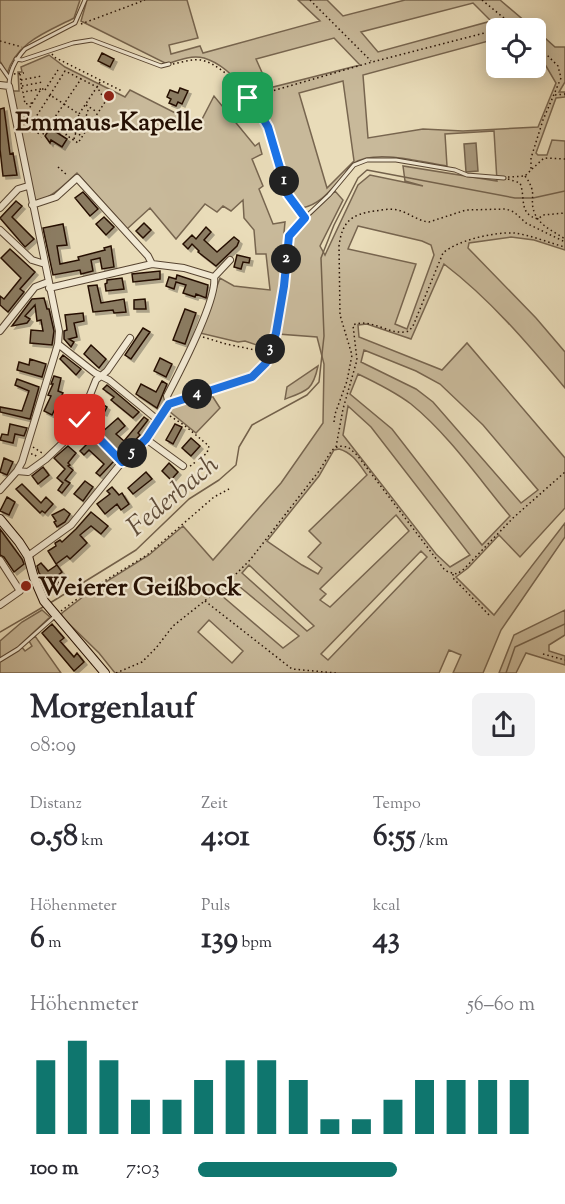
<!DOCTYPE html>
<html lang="de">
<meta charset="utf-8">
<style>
:root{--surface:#fff;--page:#f2f2f3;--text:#2b2b33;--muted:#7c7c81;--accent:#0f766e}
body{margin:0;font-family:"Sorts Mill Goudy",serif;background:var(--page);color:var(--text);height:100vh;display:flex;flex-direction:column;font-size:22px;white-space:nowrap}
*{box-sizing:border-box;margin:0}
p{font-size:20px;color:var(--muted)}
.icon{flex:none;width:33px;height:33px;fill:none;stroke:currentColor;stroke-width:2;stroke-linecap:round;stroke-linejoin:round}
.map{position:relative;height:673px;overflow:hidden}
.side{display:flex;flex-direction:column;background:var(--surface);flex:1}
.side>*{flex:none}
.controls{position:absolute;left:486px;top:18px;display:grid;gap:12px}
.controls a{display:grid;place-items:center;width:60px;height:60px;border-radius:9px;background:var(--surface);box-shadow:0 3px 15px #0003;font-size:30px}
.pin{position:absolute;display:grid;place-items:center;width:51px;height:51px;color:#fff;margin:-26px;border-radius:12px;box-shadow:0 3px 9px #0006}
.km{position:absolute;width:30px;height:30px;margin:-15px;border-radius:50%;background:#222;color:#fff;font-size:16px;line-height:30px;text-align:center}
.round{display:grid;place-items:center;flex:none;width:63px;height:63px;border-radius:9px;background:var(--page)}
.overview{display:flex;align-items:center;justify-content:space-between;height:102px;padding:0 30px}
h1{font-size:33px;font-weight:800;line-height:45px}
.figures{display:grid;grid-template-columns:repeat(3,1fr);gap:9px;height:102px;padding:6px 30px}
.figures div{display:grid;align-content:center}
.figures b{font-size:30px;font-weight:800}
.figures small{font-size:16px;font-weight:400}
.figures p{font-size:16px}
.chart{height:168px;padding:12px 30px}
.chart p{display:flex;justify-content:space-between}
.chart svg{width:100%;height:108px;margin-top:6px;stroke:var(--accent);stroke-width:6}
ul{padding:0 30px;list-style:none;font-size:20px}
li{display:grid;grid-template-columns:96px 72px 1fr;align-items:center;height:45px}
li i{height:15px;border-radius:8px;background:var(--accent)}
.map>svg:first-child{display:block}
.green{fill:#c8b99a;stroke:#77654f;stroke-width:1.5;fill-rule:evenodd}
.water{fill:#a7977b;stroke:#73614b;stroke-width:1.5}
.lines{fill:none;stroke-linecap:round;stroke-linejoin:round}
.stream{stroke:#73614b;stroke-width:1.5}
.building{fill:#8b7b62;stroke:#261104;stroke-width:1.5;filter:url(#shadow)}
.lane-casing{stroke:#574431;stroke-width:5}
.street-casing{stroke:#574431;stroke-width:8}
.secondary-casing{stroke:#261104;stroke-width:10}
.path{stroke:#261104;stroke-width:1.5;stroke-dasharray:1.5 3;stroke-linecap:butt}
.lane{stroke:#f1e8d2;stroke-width:3}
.street{stroke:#f1e8d2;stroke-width:6}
.secondary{stroke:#f1e8d2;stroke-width:8}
.route-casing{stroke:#fff;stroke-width:12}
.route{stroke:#1a73e8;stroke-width:8}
.poi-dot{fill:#8f2418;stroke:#f1e8d2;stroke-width:2}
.labels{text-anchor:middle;stroke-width:4.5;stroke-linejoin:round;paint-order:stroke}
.poi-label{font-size:26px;font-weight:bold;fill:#261104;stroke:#f1e8d2}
.water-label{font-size:27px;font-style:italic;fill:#604d3a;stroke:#f1e8d2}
</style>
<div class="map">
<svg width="565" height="673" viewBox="0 0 565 673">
<defs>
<filter id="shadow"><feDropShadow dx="3" dy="3" stdDeviation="0" flood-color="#0004"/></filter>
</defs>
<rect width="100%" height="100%" fill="#e9dcb9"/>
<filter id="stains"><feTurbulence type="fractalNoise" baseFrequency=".00333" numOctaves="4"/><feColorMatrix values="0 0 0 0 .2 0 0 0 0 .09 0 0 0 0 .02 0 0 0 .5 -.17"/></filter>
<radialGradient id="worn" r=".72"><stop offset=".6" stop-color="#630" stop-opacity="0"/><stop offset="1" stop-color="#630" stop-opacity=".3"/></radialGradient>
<!-- green -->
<path class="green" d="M0 0H80L74 18C47 32 16 42 7 74L0 61Z
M87 0H187L198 38 169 45 171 54 200 46 203 53 320 21 298 0H327L343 16 405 0H500L533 28H496V39L363 75 368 138 423 129 463 131 538 127 556 83 546 66 536 55V30L555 47H565V82L559 92H565V97L556 98 536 153 538 155H547L552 140 565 141V250L534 240 511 237 469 243 468 248 536 318 565 352V388C528 344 490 299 444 264L411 339 367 324 358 325 359 337 442 370 467 343 565 458V508L520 557 499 535 468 568 456 577 494 615 565 523V537L501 630 483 673H453L461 655 449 650 439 673H115L99 653 61 616 62 613 88 593 149 555 183 526 213 560 281 483 323 423 324 364 317 337 278 334 286 286 290 236 295 230 335 191 343 200 320 246 325 255 358 185 370 175 423 186 405 181 403 166 497 181 494 131 445 134 447 166C422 162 375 149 354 163 351 165 347 170 345 174 332 188 322 204 302 208 298 204 293 199 290 194 282 180 283 159 278 144 267 115 235 67 204 58 191 55 179 60 167 64L81 21ZM473 3 491 21 378 52 361 32ZM334 38 360 65 269 88 256 59ZM343 81 354 161 327 188 299 93ZM358 226 422 241 431 245 434 255 407 329 395 324 416 264 348 249ZM364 350 416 371 440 384 483 425 538 490 521 503 433 402 416 389 361 362ZM358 374C377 383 395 392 411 404 449 435 479 479 510 516L482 545 392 429 350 394ZM348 406 371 427 470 555 450 567 436 554 343 435ZM339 449C353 453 359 464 367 475L309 531 321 543 308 557 322 568 318 574 302 565 267 541 319 476 334 450ZM396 515 409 531 330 607 320 600 326 594 320 589ZM421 551 427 557 328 660 321 654ZM249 565 314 626 307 631 242 573ZM234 582 299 636 283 648 221 595ZM209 620 243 651 232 663 198 632Z
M49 55 65 67 125 97 130 90 199 125 214 96 255 146 259 143 262 154 252 159 263 186 259 189 273 224 285 222 284 233 287 234 278 310 269 349 245 341 238 342 200 333 220 278 234 286 270 290 266 254H256L254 230 244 218 243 200 231 211 223 206 217 212 205 204 176 239 150 208 127 229 77 173C63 186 52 198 33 203L13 91H19L18 72H22L21 67Z
M318 366C313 390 307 391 285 399L287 387Z
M209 391 220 408 196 433 169 411 172 405Z
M42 610 50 617 20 645 25 651 32 646 29 641 35 636 61 673H0V641L22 622Z
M565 610V635L549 645V651L565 656V665L526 653 516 673H499L514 635Z"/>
<!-- water -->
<path class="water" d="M476 143 478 171 466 172 464 144Z"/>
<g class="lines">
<!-- stream -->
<path class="stream" d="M50 603 136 550 189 499 219 480 236 465 239 447 252 425 307 395 319 382 324 336 321 258 334 225 358 178 367 170 515 198H533L565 191
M0 632 43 607
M506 673 515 647 565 624"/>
</g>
<!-- building -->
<path class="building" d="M102 53 114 59 110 67 98 61Z
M180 88 188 91 182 104 178 102 176 106 169 103 171 99 167 97 170 90 178 93Z
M4 108 10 154 13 153 17 175 3 176 0 149V109Z
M53 124 59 128 56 132 67 139 62 147 51 140 50 143 45 136Z
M83 192 98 209 90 216 75 198Z
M16 201 22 206 12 217 34 239 25 247 0 218Z
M104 217 114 227 106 235 96 224Z
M144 223 151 230 143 238 136 231Z
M63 224 67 245 57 246 60 264 79 260 78 257 105 250 104 248 111 246 114 267 102 269 100 258 91 260 93 271 81 274 80 270 53 275 43 228Z
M206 227 211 232 204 240 217 252 234 237 239 241 237 246 216 266 198 252 199 251 192 244 188 249 183 244 192 235 196 239Z
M10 249 35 272 20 289 24 292 8 312 0 305V296L4 299 21 278 1 258Z
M237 255 250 258 249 263 243 262 241 269 234 267Z
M160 271V279L133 282 132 274Z
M177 275 208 285 206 298 196 294 195 297 183 293 186 285 176 282 174 289 166 286 169 277 176 279Z
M122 278 124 289 106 291 105 284 107 283V280Z
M97 285 101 303 124 299 126 312 114 313 113 310 93 312 88 286Z
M44 298 47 309H49L54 331 52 345 30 343 31 330 43 331 41 320 37 321 35 305 25 316 30 319 27 323 12 326 32 299Z
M145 299 146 309H134V300Z
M185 309 196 313 185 344 173 340Z
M83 313 84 321 74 323 77 337 69 339 74 342 71 347 64 339V331L67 330 65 315Z
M143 328 150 332 131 359 125 355Z
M91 345 106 359 99 368 84 354Z
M63 355 81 369 76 375 60 359Z
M160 358 172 364 166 377 154 371Z
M30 359 46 364 42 377 17 370 19 362 29 365Z
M54 376 61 378 58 391 63 393 52 415 44 411 51 396 48 395 53 384H51Z
M17 379 39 387 30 419 0 412V407L22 411 29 391 15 385Z
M162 381 167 384 157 408 136 394 141 384 156 392Z
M107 385 139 412 133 418 111 400 114 397 103 389Z
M94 399 107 407 104 413 98 410 92 421 86 418Z
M144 417 148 420 138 433 140 435 122 455 101 433 118 418 125 426 116 434 124 441Z
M10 424 27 428 24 436 15 434 13 443 0 440 2 434 8 435Z
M175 424 182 427 173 444 166 440Z
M83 430 114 461 100 476 96 473 104 464 89 450 84 455 80 451 88 443 79 434Z
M191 438 200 446 191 456 182 448Z
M68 446 76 453 68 463 70 465 68 466 73 470 65 480 70 483 62 493 58 490 63 483 57 478 65 469 54 458Z
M4 458 13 462 7 475 0 472Z
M169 463 178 472 171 480 162 471Z
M43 467 49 475 38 484 32 476Z
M146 472 152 479 133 494 128 488Z
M85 481 93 487 83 501 74 494Z
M22 484 41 503 46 497 53 504 45 513 42 511 40 513 16 489Z
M112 487 119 495 122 493 129 504 121 510 117 504 105 514 97 504 110 494 107 491Z
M7 497 15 502 9 515 0 511Z
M64 509 70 514 65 522 57 527 54 522 56 521 52 515Z
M91 512 108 526 101 534 91 526 80 535 87 543 70 559 67 556 56 564 48 551 56 546 55 543 60 540 62 542 76 529Z
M0 529 22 559 24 564 14 572 4 557 0 555Z
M41 563 48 571 57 565 62 572 54 578 60 584 53 590 39 573 37 566Z
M52 624 64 638 60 641 74 657 77 653 84 662 74 671 42 633Z"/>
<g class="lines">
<!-- lane casing -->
<g class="lane-casing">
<path id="lane" d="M16 59 22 60 73 43 92 40 161 66 169 64
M0 65 9 78
M9 86C9 71 15 60 25 49L75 23 85 0
M169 404C184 399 198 393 213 388 225 384 241 382 253 376 286 358 281 268 289 236L293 229 329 195 354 165 367 160H396L455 170 467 175 504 178
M0 660 18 649 54 617"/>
</g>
<!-- street casing -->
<g class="street-casing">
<path id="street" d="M0 85 9 86 59 331 58 344 22 462 17 471 0 490
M32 205 56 197 77 178 148 256 152 264
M0 208 18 189 28 186
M0 230 32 260 45 264
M214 277 230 260
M49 288 152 264 184 268 214 277
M0 331 35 287 48 282
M58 344 95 373 109 380 159 421
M80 420 89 428 122 462
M146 439 183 466
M17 471 28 472 46 459 70 436 80 420 96 380 107 371 130 338
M28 556 71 525 122 462 146 439 169 404 167 396C179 373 218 299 214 277
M0 560 20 591 0 605"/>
</g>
<!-- secondary casing -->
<g class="secondary-casing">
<path id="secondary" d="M0 519 19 542 28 556 34 578 44 601 105 673"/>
</g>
<!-- path -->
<path class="path" d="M310 0 371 61
M482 0 516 28
M81 24 145 0
M503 28 511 26
M0 41 22 47
M52 54 54 57 122 91
M173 64C182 62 192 59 201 60 230 66 264 114 274 141 282 167 284 193 302 214
M14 74 24 73
M20 74 22 91
M21 80 42 76
M100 82 97 87 105 100
M22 86 43 82
M45 90 58 70
M50 95 65 71 81 79 64 104 79 114 97 87 81 79
M555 95 565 94
M248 98 372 62 496 30
M32 103 25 104 23 92 41 89
M86 105 97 112
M29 115 27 112 41 89H44
M79 115 66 135 78 143 107 99
M28 121 32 123 50 95 64 104 41 137
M34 122 40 123 49 118 53 120
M71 130 82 136
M38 134 40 124
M74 139 76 132 84 123 89 107
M58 167 68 176
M532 169 544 158 565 159
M525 176C539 195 528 198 535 214 540 226 555 232 565 239
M508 177 525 176 531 170V158L543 120 561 78 558 66 536 44
M508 179 520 183C526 198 518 214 538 219L543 215 565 213
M203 337 226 344 265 352
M170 416 184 425 209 446 207 453 189 467
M334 422 335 414 347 381 352 355 340 315 339 246C342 222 351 214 375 211 382 210 390 208 398 210 409 213 418 221 429 222L466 210 506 209 514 212 526 223 565 242
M33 447 42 453
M336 447 343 409 357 360 353 325C372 317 390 337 409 331L413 326 443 253C458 240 494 232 514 233 531 235 549 243 565 247
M31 454H34L38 458
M453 574V578L491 617
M205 601 292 669 336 673
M61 611 88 591 147 555 214 497 229 489
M543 654 565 660
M116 673 142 662 156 648 173 626 226 584 250 560 319 471 332 450 339 446 348 447 357 455 444 569 448 572 457 574 464 569 513 518 565 472"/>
<!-- lane -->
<use href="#lane" class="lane"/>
<!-- street -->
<use href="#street" class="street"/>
<!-- secondary -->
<use href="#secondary" class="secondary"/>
</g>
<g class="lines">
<!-- route casing -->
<g class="route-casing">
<path id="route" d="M80 420 89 428 122 462 146 439 169 404 252 377 266 363 276 333 284 286 289 236 305 218 288 195 268 127 261 115 248 98"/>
</g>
<!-- route -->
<use href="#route" class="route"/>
</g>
<!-- markers -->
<g class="poi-dot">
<circle cx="109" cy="96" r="6"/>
<circle cx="26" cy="586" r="6"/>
</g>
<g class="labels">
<!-- poi labels -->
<g class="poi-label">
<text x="109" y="130">Emmaus-Kapelle</text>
<text x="38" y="595" text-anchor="start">Weierer Geißbock</text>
</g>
<!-- water labels -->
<g class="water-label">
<text transform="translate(172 495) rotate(-40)" y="9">Federbach</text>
</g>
</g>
<rect width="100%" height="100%" filter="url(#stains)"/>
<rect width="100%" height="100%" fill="url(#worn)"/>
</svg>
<div class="controls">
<a><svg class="icon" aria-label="locate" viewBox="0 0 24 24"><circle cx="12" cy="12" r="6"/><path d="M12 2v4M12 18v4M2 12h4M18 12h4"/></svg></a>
</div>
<div class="pin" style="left:248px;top:98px;background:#1e9e55"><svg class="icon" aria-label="arrive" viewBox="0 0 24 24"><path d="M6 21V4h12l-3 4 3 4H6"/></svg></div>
<div class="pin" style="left:80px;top:420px;background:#d93025"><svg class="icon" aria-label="check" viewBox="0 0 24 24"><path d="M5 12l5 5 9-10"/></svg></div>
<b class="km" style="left:284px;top:181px">1</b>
<b class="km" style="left:286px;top:259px">2</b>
<b class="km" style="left:270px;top:349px">3</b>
<b class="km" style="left:197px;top:394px">4</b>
<b class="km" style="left:132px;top:453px">5</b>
</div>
<section class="side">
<div class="overview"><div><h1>Morgenlauf</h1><p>08:09</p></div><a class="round"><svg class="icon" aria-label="share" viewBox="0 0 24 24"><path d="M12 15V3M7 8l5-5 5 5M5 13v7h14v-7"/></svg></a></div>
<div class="figures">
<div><p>Distanz</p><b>0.58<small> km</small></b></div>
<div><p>Zeit</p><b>4:01</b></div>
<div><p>Tempo</p><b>6:55<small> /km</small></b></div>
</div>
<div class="figures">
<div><p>Höhenmeter</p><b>6<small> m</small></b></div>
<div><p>Puls</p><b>139<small> bpm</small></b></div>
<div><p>kcal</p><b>43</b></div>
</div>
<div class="chart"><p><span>Höhenmeter</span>56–60 m</p>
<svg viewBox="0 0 160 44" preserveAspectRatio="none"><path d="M5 44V14M15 44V6M25 44V14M35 44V30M45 44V30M55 44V22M65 44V14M75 44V14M85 44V22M95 44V38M105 44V38M115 44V30M125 44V22M135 44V22M145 44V22M155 44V22"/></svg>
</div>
<ul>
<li><b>100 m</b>7:03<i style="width:59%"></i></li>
</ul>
</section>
